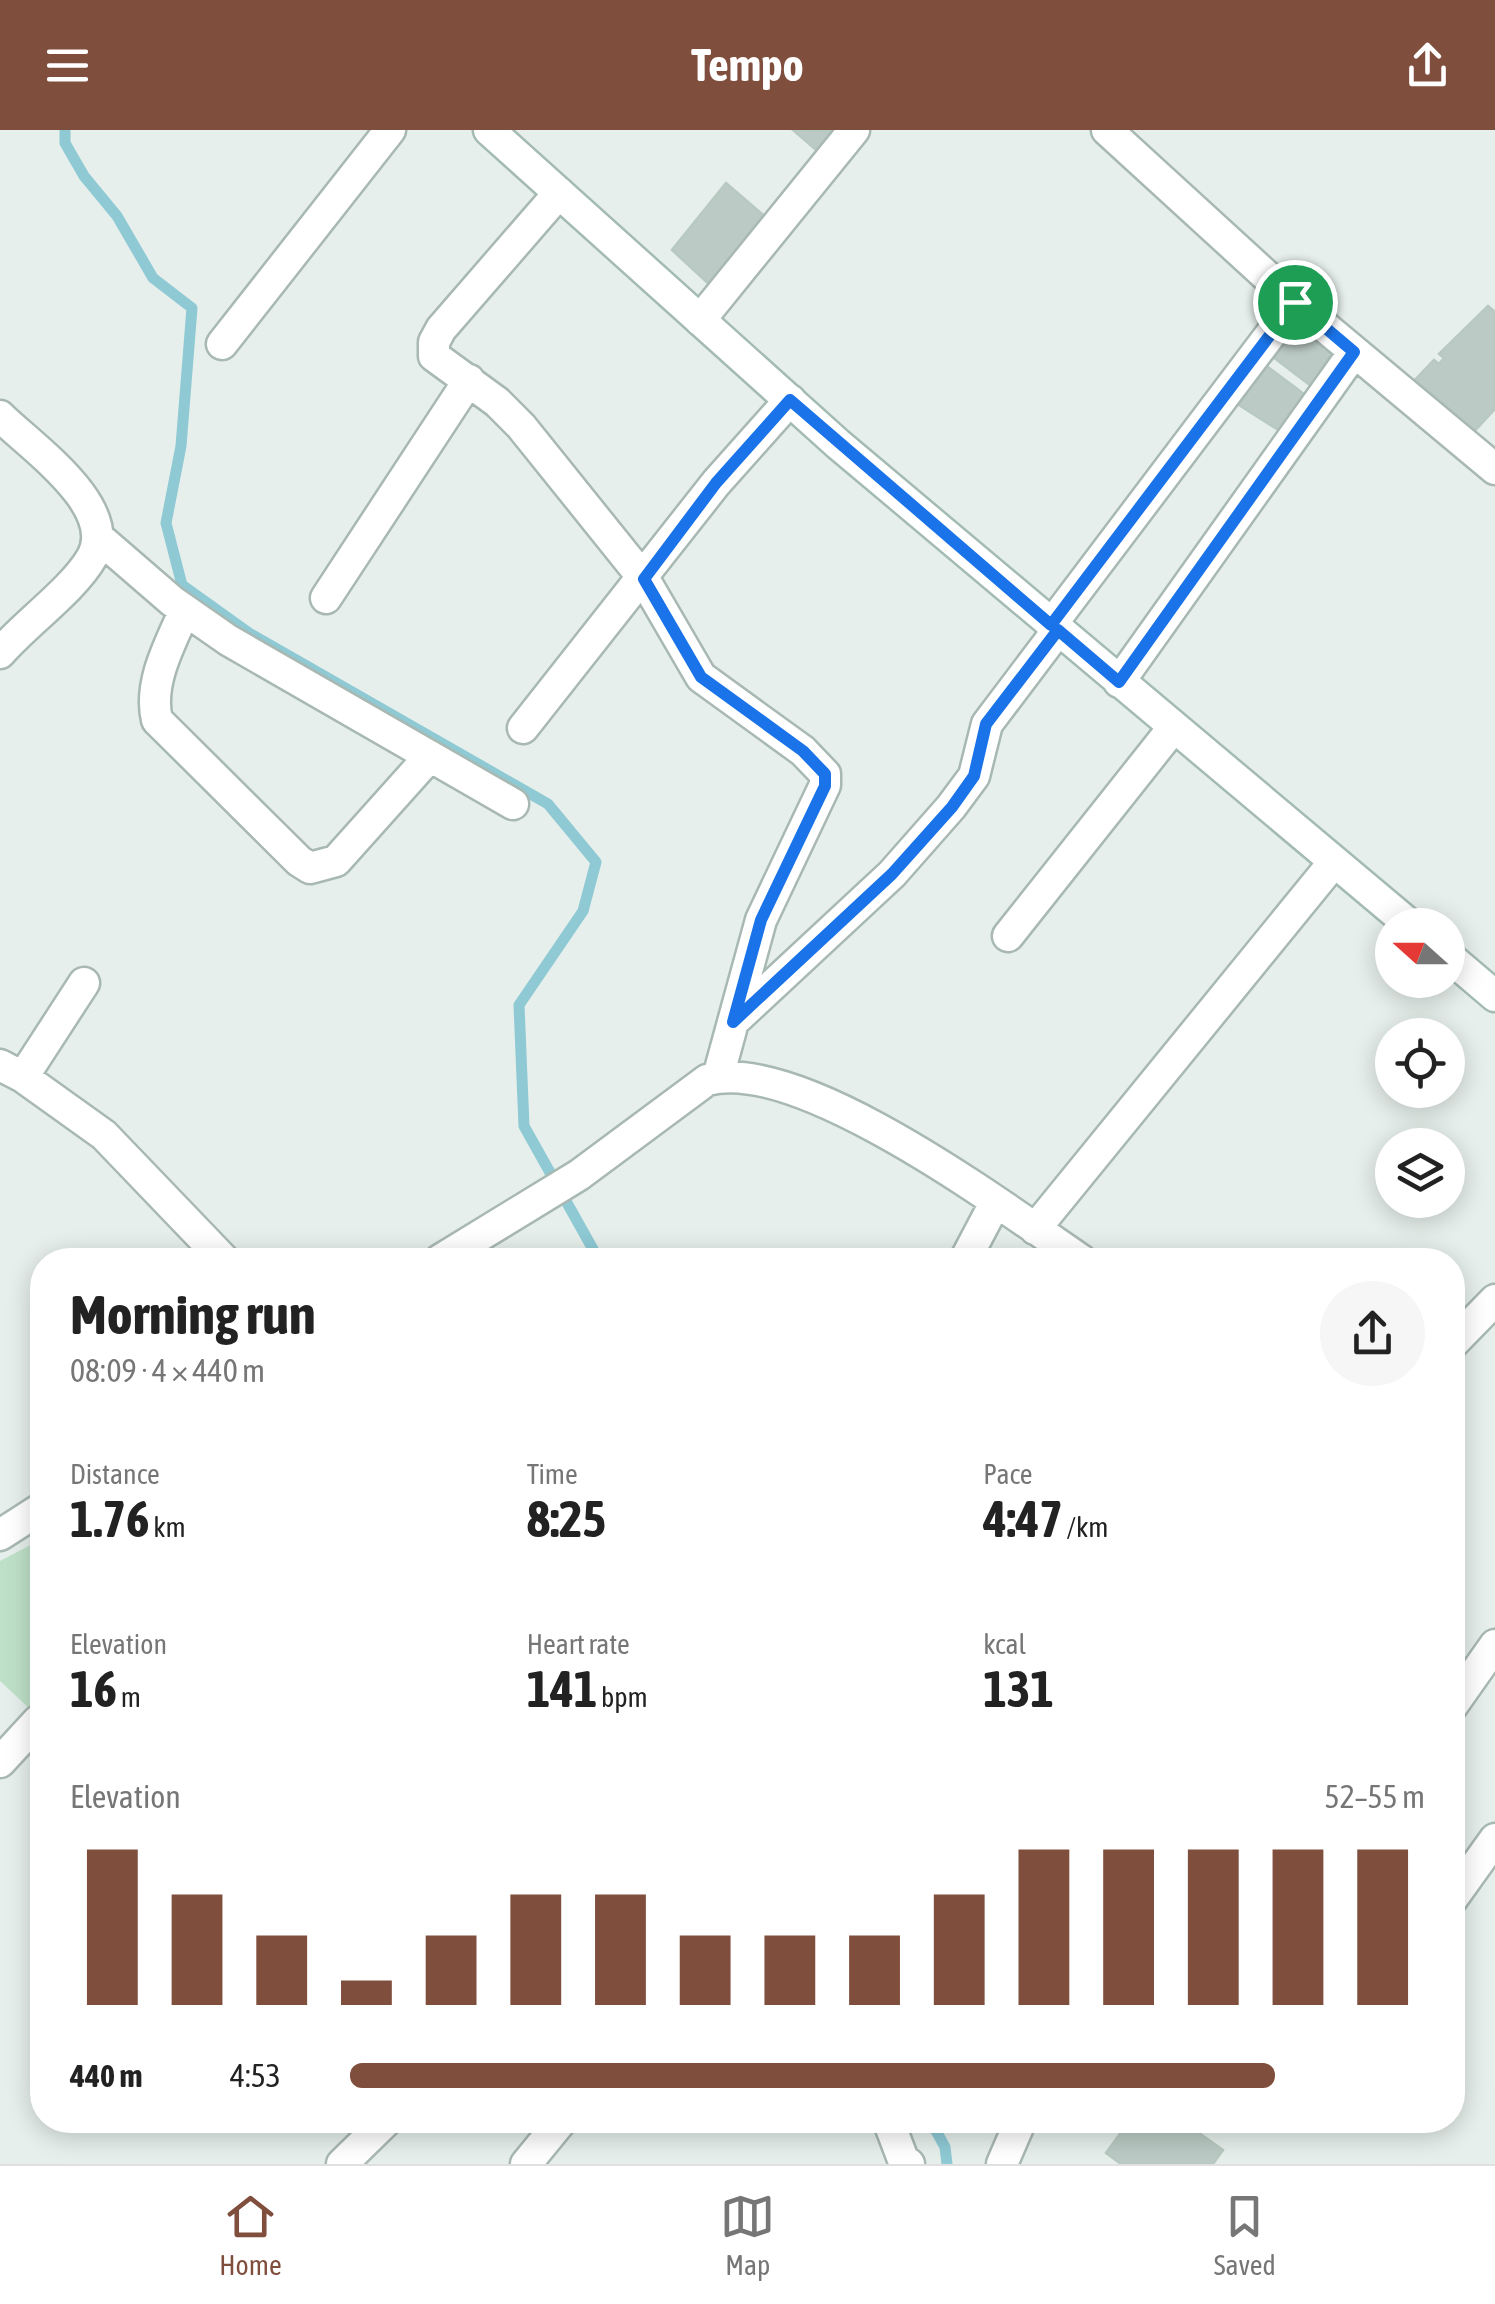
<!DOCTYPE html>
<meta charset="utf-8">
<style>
:root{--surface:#fff;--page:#f6f6f6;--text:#222;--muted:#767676;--line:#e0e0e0;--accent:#804e3d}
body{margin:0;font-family:"Asap Condensed",sans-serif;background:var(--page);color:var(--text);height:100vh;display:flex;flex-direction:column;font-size:38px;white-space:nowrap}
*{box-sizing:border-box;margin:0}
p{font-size:32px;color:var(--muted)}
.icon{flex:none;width:55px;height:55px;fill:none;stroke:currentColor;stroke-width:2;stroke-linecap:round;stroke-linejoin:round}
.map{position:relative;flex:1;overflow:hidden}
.details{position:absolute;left:30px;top:1118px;width:1435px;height:885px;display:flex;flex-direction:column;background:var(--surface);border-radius:40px;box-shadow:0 5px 25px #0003}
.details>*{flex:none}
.needle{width:65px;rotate:291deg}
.tools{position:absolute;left:1375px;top:778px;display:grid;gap:20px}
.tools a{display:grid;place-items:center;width:90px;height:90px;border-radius:50%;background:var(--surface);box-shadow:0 5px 25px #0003;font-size:50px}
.pin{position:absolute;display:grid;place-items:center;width:85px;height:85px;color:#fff;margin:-42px;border:5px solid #fff;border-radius:50%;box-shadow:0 2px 10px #0007}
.round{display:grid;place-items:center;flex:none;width:105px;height:105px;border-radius:52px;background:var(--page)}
.headline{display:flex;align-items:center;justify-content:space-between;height:170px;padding:0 40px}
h1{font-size:55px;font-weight:700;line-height:75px}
.stats{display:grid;grid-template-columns:repeat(3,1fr);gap:15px;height:170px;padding:10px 40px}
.stats div{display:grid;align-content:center}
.stats b{font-size:50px;font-weight:700}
.stats small{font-size:28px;font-weight:400}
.stats p{font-size:28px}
.chart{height:280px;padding:20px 40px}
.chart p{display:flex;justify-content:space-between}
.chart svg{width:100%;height:180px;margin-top:10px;stroke:var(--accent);stroke-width:6}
ul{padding:0 40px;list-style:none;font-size:32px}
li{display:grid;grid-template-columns:160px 120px 1fr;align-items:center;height:75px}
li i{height:25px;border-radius:12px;background:var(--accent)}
header{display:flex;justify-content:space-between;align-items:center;height:130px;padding:0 40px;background:var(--accent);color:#fff;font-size:45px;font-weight:700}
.menu{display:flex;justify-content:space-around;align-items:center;height:140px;border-top:2px solid var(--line);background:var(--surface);font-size:28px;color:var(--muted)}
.menu a{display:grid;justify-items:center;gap:5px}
.menu .on{color:var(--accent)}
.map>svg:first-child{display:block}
.green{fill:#bfe0c8}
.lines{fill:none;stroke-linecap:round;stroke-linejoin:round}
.stream{stroke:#8ec9d4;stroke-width:11}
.building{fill:#bbcac4;stroke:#b8c9c2;stroke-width:2.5}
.street-casing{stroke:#a8b8b2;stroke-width:35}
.secondary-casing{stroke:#a4bbb3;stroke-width:35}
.street{stroke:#fff;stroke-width:30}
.secondary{stroke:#fff;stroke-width:30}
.route-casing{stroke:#fff;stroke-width:20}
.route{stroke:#1a73e8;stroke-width:12}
</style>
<header><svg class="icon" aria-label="menu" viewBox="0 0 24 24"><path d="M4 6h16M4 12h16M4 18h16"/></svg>Tempo<svg class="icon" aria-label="share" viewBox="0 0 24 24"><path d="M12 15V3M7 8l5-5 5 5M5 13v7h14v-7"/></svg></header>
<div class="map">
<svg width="1495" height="2034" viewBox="0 0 1495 2034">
<rect width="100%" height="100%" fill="#e6efeb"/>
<!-- green -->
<path class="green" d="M42 1409V1584L30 1579 0 1551V1431Z"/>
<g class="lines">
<!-- stream -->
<path class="stream" d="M65 0V13L84 46 117 86 153 148 192 178 181 316 166 393 182 455 249 503 548 674 596 732 583 781 519 875 524 996 599 1130
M930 1990 945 2017 947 2034"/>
</g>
<!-- building -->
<path class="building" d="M793 0H843L822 25Z
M726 53 768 89 712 157 672 120Z
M1488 176 1495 182V279L1471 305 1413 252 1434 230 1439 234 1444 228 1439 224Z
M1295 189 1342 223 1315 259 1269 224Z
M1260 231 1304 264 1280 301 1231 270Z
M1130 1990H1181L1223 2020 1213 2034H1121L1106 2023Z"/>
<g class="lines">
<!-- street casing -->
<g class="street-casing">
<path id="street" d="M1107 0 1295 172 1495 339
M559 63 441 199 434 212V226L497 272 521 296 644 449 701 547 803 621 825 644V655L761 790 718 947
M700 190 854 0
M222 214 390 0
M0 286C30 316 120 377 92 427 74 459 26 493 0 523
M98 407 172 471 228 510 513 674
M326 468 469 250
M185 480C170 514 148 553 157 590L299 731 310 738 336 731 430 626
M1051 495 1295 172
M1119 552 1354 222
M523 598 716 353 790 270
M1008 806 1173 598
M733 892 892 744 951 677 974 646 987 594 1058 500
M0 935 23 947 84 853
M23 947 104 1005 224 1130
M1035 1099 1334 732
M440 1130 579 1045 707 950C800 925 1003 1077 1081 1130
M965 1130 995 1073
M1452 1214 1495 1170
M0 1405 42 1378
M1452 1576 1495 1515
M0 1632 38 1591
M1452 1769 1495 1709
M888 1990 904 2032 909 2034
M342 2034 387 1990
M526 2034 562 1990
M1002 2034 1021 1990"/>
</g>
<!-- secondary casing -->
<g class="secondary-casing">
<path id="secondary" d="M489 0 838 314 1410 795
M1448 826 1495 866"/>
</g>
<!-- street -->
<use href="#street" class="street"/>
<!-- secondary -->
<use href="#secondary" class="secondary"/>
</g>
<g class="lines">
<!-- route casing -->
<g class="route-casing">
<path id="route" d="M1295 172 1354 222 1119 552 1058 500 986 594 974 646 952 677 892 744 733 892 761 790 825 656V644L803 621 701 547 644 449 716 353 790 270 1051 495Z"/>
</g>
<!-- route -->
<use href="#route" class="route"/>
</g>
</svg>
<div class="tools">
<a><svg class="needle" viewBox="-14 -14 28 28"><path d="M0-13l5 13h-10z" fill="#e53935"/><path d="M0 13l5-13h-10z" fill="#767676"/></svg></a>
<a><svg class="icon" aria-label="locate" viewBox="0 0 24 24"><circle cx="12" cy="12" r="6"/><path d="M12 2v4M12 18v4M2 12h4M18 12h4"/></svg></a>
<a><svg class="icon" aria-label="layers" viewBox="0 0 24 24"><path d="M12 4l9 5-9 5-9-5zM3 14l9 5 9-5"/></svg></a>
</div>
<div class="pin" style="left:1295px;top:172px;background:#1e9e55"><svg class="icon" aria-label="arrive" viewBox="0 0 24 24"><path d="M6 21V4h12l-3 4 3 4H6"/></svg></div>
<section class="details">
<div class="headline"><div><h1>Morning run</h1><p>08:09 · 4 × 440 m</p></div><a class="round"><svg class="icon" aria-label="share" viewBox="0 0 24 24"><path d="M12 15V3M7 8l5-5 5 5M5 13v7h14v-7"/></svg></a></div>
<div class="stats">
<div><p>Distance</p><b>1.76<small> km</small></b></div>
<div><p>Time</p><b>8:25</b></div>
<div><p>Pace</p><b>4:47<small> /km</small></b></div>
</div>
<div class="stats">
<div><p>Elevation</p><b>16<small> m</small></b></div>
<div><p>Heart rate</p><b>141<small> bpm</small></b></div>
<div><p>kcal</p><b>131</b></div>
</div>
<div class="chart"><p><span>Elevation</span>52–55 m</p>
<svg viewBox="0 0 160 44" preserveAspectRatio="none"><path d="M5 44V6M15 44V17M25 44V27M35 44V38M45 44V27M55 44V17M65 44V17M75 44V27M85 44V27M95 44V27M105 44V17M115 44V6M125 44V6M135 44V6M145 44V6M155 44V6"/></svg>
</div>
<ul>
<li><b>440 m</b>4:53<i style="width:86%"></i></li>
</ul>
</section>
</div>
<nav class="menu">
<a class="on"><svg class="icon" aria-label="home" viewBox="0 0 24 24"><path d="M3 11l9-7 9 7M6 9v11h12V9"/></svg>Home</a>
<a><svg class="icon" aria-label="map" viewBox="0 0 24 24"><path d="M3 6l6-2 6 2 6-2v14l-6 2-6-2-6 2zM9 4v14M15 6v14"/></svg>Map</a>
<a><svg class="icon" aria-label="saved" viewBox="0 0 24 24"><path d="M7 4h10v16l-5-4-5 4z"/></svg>Saved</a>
</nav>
